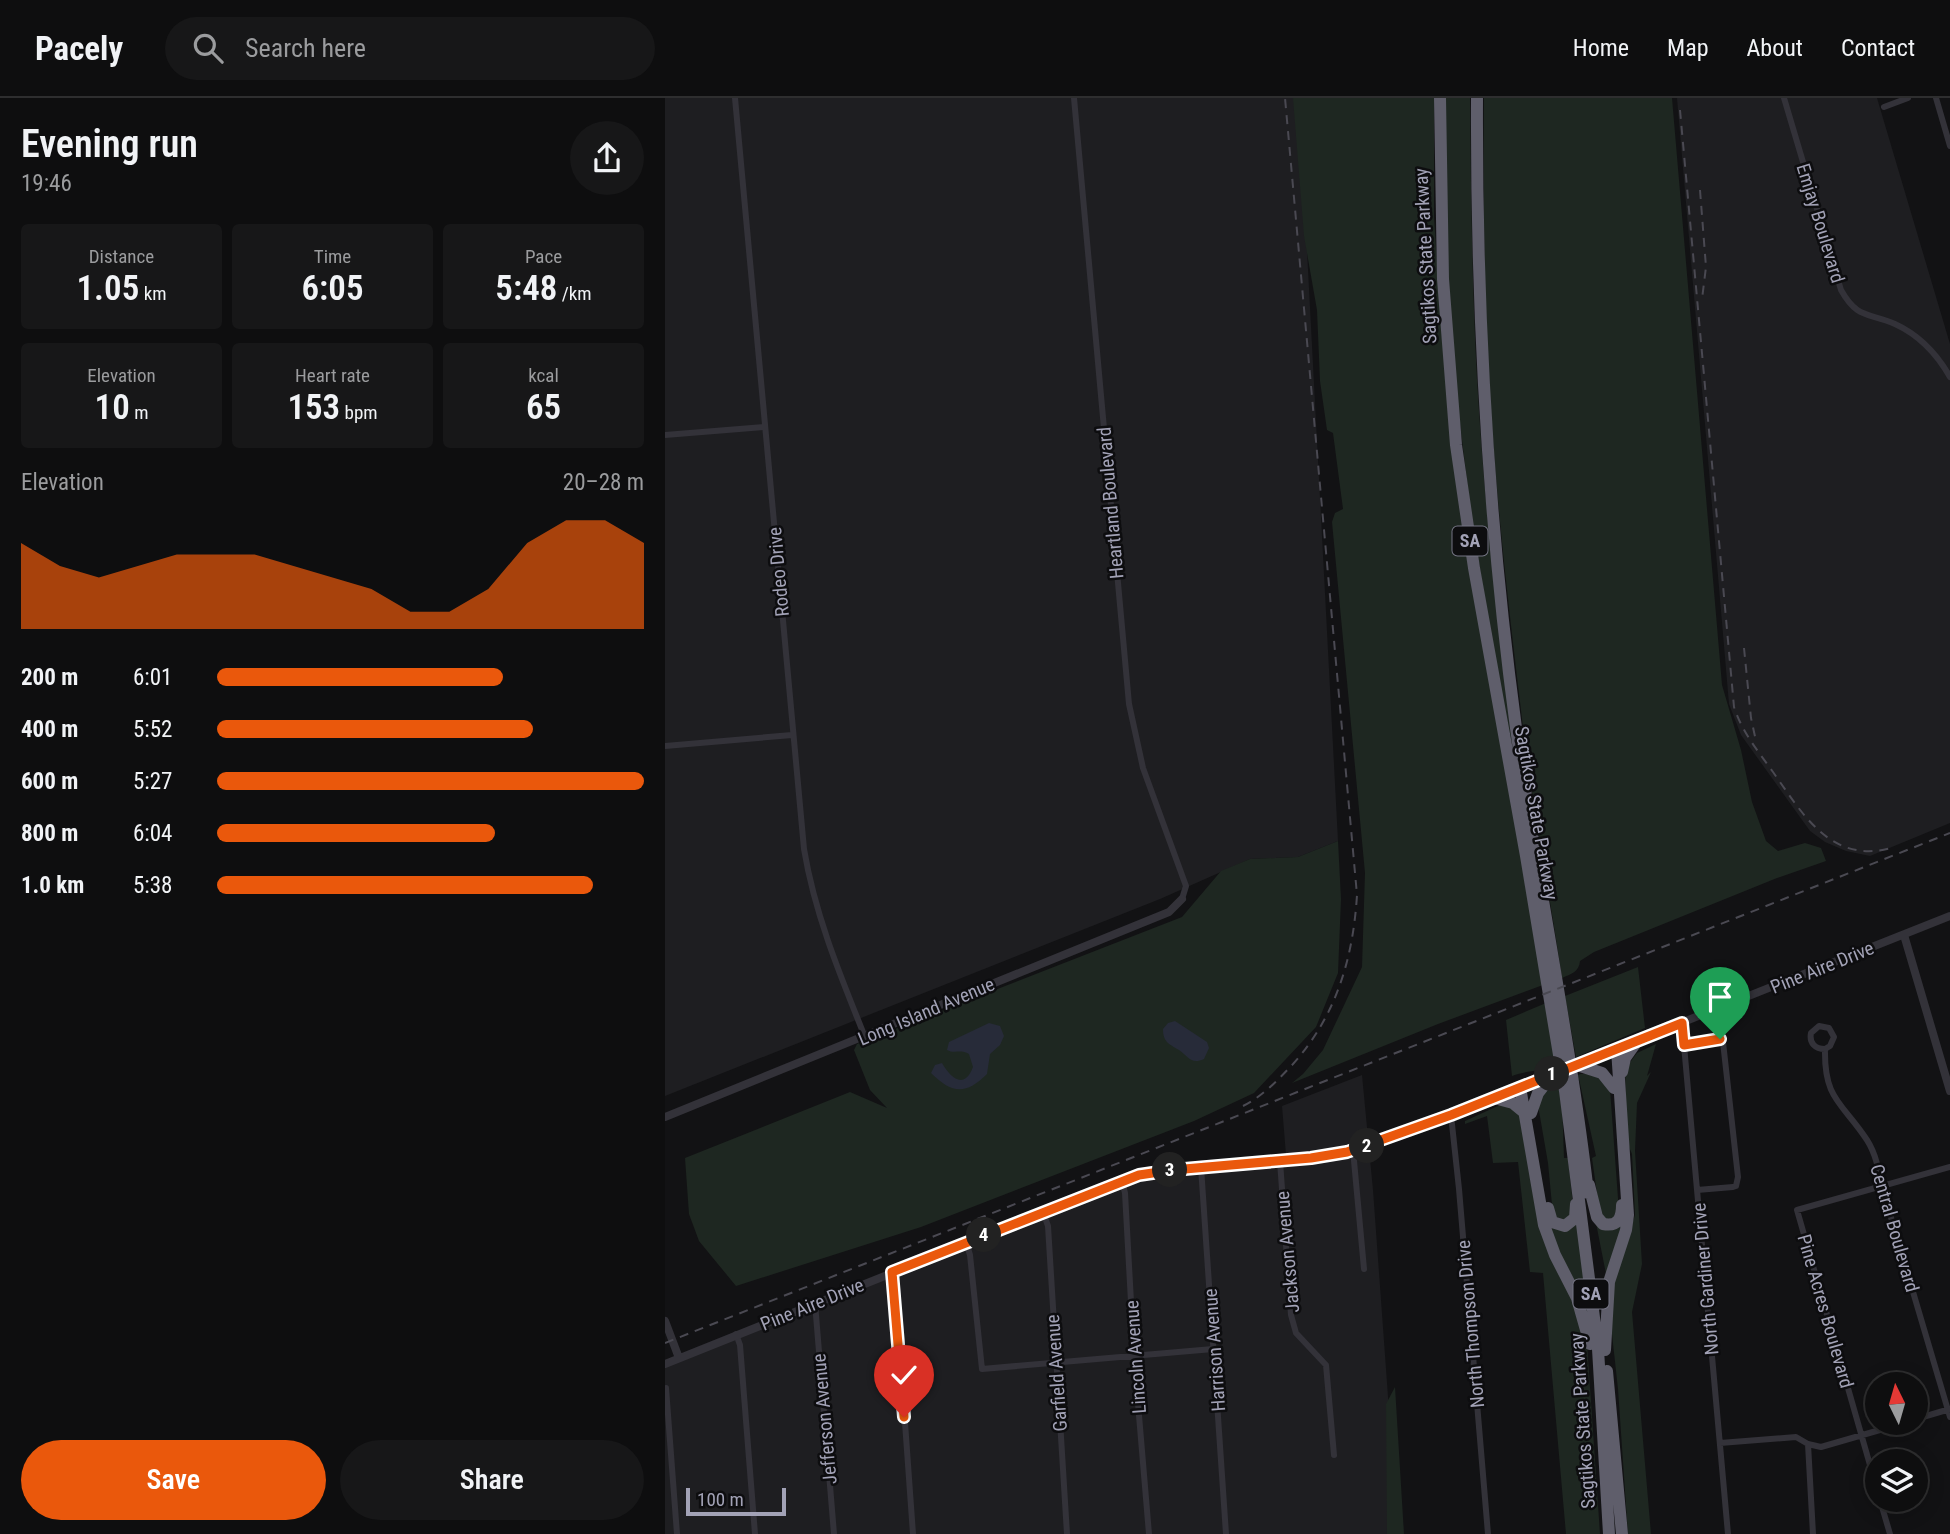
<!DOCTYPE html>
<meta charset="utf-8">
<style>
:root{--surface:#0e0e0f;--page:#171718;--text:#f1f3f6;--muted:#9b9c9e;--line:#2e2e2f;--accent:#ea580c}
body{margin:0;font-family:"Roboto Condensed",sans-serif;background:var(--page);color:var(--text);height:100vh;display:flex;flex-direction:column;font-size:26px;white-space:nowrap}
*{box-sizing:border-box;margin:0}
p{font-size:23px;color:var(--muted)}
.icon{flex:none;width:38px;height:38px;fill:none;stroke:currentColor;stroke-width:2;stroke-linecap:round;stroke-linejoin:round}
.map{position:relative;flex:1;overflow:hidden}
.panel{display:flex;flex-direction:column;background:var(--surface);width:665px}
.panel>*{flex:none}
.needle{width:46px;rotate:355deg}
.buttons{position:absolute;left:1200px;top:1274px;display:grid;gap:14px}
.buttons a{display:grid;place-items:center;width:63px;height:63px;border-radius:50%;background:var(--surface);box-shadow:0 4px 18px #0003,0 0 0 2px var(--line);font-size:35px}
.scale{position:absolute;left:21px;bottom:18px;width:100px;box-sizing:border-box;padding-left:7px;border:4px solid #a2a2b6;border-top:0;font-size:19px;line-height:24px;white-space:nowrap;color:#a2a2b6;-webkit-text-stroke:5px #0d0d0f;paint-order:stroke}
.pin{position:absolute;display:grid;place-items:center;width:60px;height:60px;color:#fff;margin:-72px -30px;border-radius:50% 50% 50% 0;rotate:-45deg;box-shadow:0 0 7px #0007}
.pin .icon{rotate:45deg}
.km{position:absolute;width:35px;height:35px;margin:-18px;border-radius:50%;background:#222;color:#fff;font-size:19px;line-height:35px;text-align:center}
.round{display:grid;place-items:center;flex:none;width:74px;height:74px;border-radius:37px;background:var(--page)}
.head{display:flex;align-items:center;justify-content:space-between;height:119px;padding:0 21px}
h1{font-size:38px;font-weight:600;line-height:52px}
.stats{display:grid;grid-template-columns:repeat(3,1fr);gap:10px;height:119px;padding:7px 21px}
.stats div{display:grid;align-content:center;border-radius:7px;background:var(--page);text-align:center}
.stats b{font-size:35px;font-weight:600}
.stats small{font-size:19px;font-weight:400}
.stats p{font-size:19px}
.chart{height:196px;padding:14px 21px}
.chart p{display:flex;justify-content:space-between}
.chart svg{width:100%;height:126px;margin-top:7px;fill:var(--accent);opacity:.7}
.cta{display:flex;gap:14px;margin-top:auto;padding:14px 21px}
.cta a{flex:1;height:80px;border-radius:42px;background:var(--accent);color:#fff;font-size:28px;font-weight:600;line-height:80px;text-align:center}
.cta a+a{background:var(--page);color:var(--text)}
ul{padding:0 21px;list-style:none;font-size:23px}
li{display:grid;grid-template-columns:112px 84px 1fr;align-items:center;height:52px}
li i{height:18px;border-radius:9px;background:var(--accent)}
header{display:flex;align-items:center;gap:42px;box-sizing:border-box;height:98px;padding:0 35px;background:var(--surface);border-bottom:2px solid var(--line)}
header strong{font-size:33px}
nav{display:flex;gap:38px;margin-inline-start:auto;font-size:24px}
.search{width:490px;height:63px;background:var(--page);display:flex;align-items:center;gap:18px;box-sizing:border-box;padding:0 24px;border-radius:38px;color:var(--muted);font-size:26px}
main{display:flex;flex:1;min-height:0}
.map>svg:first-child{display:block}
.built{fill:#1e1e21}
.green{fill:#1e2721}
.water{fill:#272b39}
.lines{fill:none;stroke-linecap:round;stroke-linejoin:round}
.minor{stroke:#333239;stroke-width:6}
.tertiary{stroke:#333239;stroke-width:8}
.motorway{stroke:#5f5e6b;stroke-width:12}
.rail{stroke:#4a4952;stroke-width:2;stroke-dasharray:9 7;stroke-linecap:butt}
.route-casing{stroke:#fff;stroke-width:14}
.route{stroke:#ea580c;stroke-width:9}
.labels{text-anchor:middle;stroke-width:5;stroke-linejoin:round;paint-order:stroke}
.shield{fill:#0d0d0f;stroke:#757584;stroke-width:2}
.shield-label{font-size:18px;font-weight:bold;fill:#a2a2b6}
.street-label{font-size:19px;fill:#a2a2b6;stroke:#0d0d0f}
</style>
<header>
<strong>Pacely</strong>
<div class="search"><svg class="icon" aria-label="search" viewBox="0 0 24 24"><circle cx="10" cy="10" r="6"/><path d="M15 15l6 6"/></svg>Search here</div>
<nav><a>Home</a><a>Map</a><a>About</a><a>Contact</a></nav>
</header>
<main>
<section class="panel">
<div class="head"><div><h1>Evening run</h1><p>19:46</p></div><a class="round"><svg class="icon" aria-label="share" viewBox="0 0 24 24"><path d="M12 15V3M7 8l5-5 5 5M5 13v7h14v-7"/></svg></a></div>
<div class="stats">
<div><p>Distance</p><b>1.05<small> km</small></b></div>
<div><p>Time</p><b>6:05</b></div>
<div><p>Pace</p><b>5:48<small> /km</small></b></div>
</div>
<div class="stats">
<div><p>Elevation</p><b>10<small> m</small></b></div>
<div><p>Heart rate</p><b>153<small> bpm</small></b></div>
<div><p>kcal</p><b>65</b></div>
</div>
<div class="chart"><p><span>Elevation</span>20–28 m</p>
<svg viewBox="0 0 160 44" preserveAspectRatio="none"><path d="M0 44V14L10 22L20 26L30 22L40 18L50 18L60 18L70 22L80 26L90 30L100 38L110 38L120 30L130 14L140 6L150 6L160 14V44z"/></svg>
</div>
<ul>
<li><b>200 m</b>6:01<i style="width:67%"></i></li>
<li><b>400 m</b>5:52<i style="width:74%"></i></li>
<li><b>600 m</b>5:27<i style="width:100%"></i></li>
<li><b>800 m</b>6:04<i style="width:65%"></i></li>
<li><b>1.0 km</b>5:38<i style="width:88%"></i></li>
</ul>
<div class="cta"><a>Save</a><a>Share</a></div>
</section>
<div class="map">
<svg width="1285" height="1436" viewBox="0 0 1285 1436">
<rect width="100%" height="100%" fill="#121214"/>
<!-- built -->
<path class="built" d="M0 0H634L673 743 633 759 585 761 495 801 0 998Z
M1012 0H1212L1285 246V725L1205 758 1181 753 1160 744 1145 733 1076 637 1064 606Z
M697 977 708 1092 733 1436H0V1266L496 1067 621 1057 617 1008Z"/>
<!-- green -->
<path class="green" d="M628 0H769V119L777 239 878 887 773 926 627 985 638 976 658 952 697 869 700 775 667 424 670 415 678 411 668 335 662 332 655 283 652 212 639 138Z
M779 0H805C806 94 807 187 812 281 819 404 833 527 848 650L844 651 806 415 790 285 780 145Z
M819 0H1007L1057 587 1076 652 1087 704 1101 743 1113 753 1140 745 1156 750 1161 763 1112 780 929 854 915 863C914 874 906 876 897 880 885 796 868 713 858 629 846 529 834 429 827 328 819 219 818 109 819 0Z
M673 743 676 801 673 875 651 929 589 995 529 1023 256 1129 71 1188 34 1143 24 1116 20 1060 185 994 222 1010 205 992 189 952 192 946 517 819 556 773 585 761 633 759Z
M973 869 980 930 911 959 900 898Z
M881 905 891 967C876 974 862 972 847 978L841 922Z
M991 946 982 978 986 974 972 1005 970 1053 977 1166 967 1214 986 1436H963L953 1291 945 1218 949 1181 970 1117 967 1056 962 1044 960 971 972 955Z
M916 976H929L945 991 954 1114 946 1125 935 1116 927 1060 931 1058 914 981 897 1003 899 1060H903L909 1116 900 1125 888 1117 883 1065 873 1007C877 987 899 982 916 976Z
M835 1007 844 1008 857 1019 865 1060 922 1245 935 1436H901L878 1175 865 1174 853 1064 828 1065 822 1018 800 1026V1023Z
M959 1120 942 1181 931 1125Z
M913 1122 924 1219 888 1146 884 1125Z
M730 1289 739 1436H722L721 1306Z"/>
<!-- water -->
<path class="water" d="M510 923 542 944 544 950 539 961C526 967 524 959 514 952 504 946 498 944 498 931L503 925Z
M324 925 335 928 339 938 335 947 325 956 322 976C301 997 287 996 266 975L270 967 277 965C285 979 299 993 308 969L304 956C296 951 289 956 282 952L284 944Z"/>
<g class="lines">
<!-- minor -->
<path class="minor" d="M70 0 139 751C150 817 175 877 200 939
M409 0 464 606 478 670 521 788 517 801
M1119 0 1176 192C1193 222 1203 214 1230 226 1254 237 1272 256 1285 279
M1271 0 1285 48
M1219 9 1243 0
M0 337 99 329
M0 648 127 637
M1017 925 1063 1436
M1019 947 1055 941 1058 944 1073 1079 1071 1088 1068 1089 1032 1092
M1160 951C1150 951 1144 945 1146 935L1154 928 1164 930 1169 939 1165 948 1160 951C1159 1002 1177 1004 1202 1042 1211 1056 1214 1073 1217 1089L1285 1319
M786 1017 794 1091 823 1436
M688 1052 699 1171
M615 1063 626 1217 631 1235 661 1267 669 1357
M536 1069 561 1436
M457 1083 460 1095 469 1258 484 1436
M378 1114 383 1128 402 1436
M301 1144 305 1157 317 1271 548 1251
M227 1174 233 1227 248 1436
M150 1205 169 1436
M71 1236 75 1247 90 1436
M1 1290 12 1436
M1251 1321 1285 1311
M1055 1345 1131 1339 1143 1346 1156 1349 1239 1325
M1143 1346 1148 1436
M1213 1395 1132 1112 1285 1069
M1215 1402 1225 1436"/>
<!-- tertiary -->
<path class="tertiary" d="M1239 837 1285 993
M910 967 1285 818
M0 1019 504 814 517 801
M0 1223 14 1260
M0 1266 462 1081 508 1072 646 1060 677 1055 725 1040 885 977"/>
<!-- motorway -->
<path class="motorway" d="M775 0 778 181 791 347 809 470 861 758 900 993 933 1251 944 1436
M812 0C811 211 823 421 851 630 872 785 905 939 923 1095
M912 967 937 975 949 990
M957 974 960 960 972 943
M855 989 879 1127 890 1157 912 1200 925 1246
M829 1000 848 1005 859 1014
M866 1015 873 995 887 977
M924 1087 932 1119 938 1126C953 1129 957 1120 957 1107
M883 1110 887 1124 900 1128 910 1120 911 1106
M940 1252 944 1184 961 1132 963 1117 952 951
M942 1273 957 1436"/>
<!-- rail -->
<path class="rail" d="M1015 12 1069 609C1077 634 1093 653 1108 674 1139 718 1167 768 1230 749
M1035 92 1041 169 1037 201
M1079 550 1086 620 1091 643
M578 1008C598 998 613 982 628 966 671 918 688 861 692 797L620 0
M0 1245 1285 735"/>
</g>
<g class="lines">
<!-- route casing -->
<g class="route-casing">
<path id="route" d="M239 1319 227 1174 474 1077 508 1072 646 1060 682 1054 786 1017 1017 925 1019 947 1055 941"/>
</g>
<!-- route -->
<use href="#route" class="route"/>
</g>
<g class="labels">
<!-- shield labels -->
<g class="shield">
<rect x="787.5" y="428.5" width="35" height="29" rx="5"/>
<rect x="908.5" y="1181.5" width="35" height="29" rx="5"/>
</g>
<g class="shield-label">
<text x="805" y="449">SA</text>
<text x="926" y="1202">SA</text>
</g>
<!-- street labels -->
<g class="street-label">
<text transform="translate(1156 125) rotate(73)" y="7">Emjay Boulevard</text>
<text transform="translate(760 158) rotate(-93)" y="7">Sagtikos State Parkway</text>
<text transform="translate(445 405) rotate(-95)" y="7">Heartland Boulevard</text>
<text transform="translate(113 474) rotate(-95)" y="7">Rodeo Drive</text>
<text transform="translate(872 715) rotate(80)" y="7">Sagtikos State Parkway</text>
<text transform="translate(1157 869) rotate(-22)" y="7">Pine Aire Drive</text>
<text transform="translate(261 913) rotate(-23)" y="7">Long Island Avenue</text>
<text transform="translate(1230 1130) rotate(74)" y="7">Central Boulevard</text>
<text transform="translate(622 1154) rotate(-95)" y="7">Jackson Avenue</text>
<text transform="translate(1040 1181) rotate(-95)" y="7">North Gardiner Drive</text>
<text transform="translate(147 1206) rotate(-22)" y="7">Pine Aire Drive</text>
<text transform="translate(1161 1213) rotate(74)" y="7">Pine Acres Boulevard</text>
<text transform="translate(805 1226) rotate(-95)" y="7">North Thompson Drive</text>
<text transform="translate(549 1252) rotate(-94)" y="7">Harrison Avenue</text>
<text transform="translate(470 1259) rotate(-94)" y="7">Lincoln Avenue</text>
<text transform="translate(391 1275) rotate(-94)" y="7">Garfield Avenue</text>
<text transform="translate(159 1321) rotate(-95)" y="7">Jefferson Avenue</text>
<text transform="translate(917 1323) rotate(-94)" y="7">Sagtikos State Parkway</text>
</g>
</g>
</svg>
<div class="buttons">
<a><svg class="needle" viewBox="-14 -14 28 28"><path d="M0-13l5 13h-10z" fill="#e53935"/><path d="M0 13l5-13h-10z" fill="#9b9c9e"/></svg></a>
<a><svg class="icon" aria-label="layers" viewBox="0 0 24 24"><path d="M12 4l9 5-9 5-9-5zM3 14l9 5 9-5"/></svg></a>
</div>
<div class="scale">100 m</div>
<div class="pin" style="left:1055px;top:941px;background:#1e9e55"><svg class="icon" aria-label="arrive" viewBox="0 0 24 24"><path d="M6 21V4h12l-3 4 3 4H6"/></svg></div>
<div class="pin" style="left:239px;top:1319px;background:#d93025"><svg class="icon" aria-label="check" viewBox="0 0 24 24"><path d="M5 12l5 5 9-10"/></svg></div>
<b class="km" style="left:887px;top:976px">1</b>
<b class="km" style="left:702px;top:1048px">2</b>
<b class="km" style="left:505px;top:1072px">3</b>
<b class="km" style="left:319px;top:1137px">4</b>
</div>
</main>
